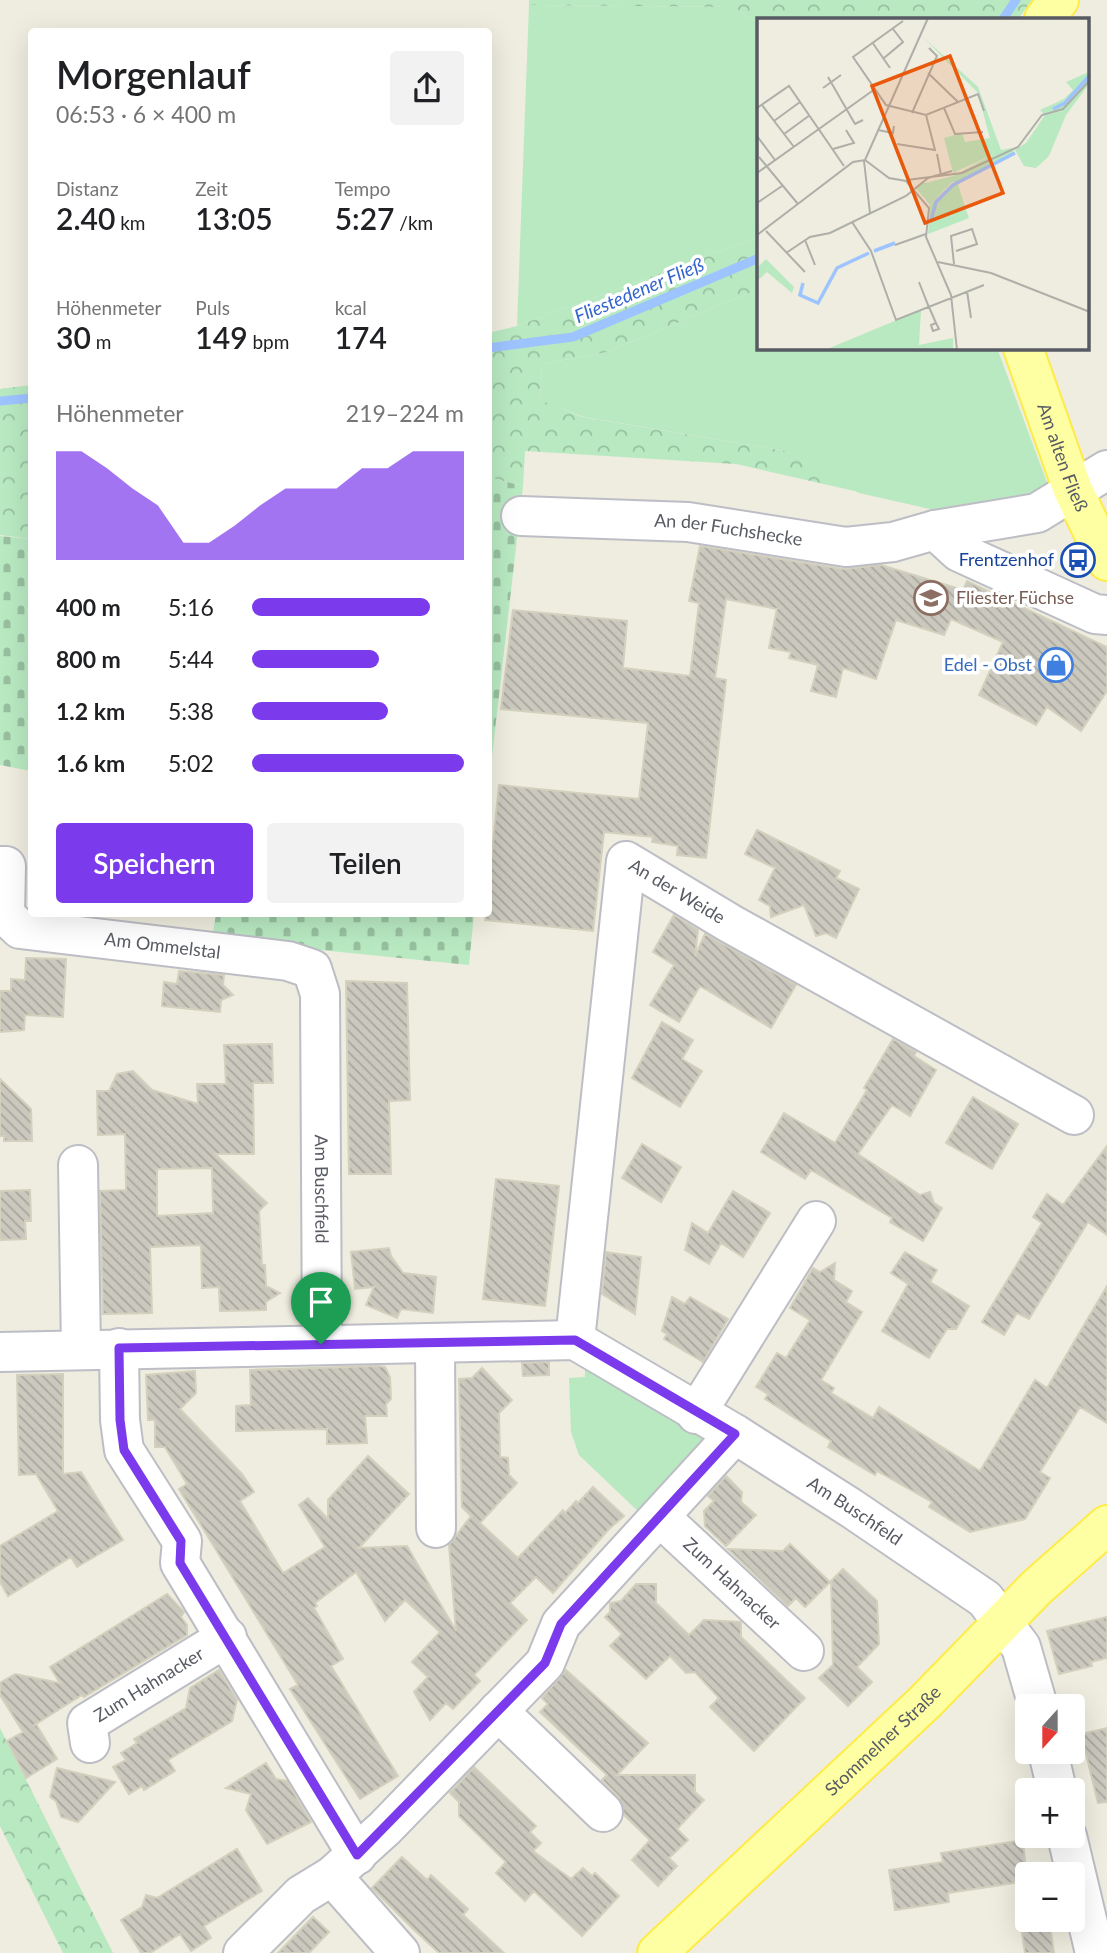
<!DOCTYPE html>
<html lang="de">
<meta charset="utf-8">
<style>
:root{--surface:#fff;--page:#f2f2f2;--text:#202124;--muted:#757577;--accent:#7c3aed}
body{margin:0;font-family:Lato,sans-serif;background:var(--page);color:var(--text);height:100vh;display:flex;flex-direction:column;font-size:26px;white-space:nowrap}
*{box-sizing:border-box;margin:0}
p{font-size:23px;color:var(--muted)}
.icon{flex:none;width:38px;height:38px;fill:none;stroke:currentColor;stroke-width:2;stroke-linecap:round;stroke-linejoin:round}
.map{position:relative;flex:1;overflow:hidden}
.drawer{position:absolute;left:28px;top:28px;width:464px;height:889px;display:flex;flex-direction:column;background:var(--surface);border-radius:7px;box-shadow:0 7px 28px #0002}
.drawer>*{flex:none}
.needle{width:46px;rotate:201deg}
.tools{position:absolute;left:1015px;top:1694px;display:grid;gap:14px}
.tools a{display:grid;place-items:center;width:70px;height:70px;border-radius:7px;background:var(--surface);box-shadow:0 7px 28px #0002;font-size:35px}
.pin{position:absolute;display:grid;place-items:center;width:60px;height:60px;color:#fff;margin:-72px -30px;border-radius:50% 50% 50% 0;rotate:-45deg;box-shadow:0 0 7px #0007}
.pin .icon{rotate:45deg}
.round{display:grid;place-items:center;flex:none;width:74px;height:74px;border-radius:7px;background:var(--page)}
.summary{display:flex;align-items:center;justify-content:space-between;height:119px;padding:0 28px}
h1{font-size:38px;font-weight:600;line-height:52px}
.figures{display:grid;grid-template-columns:repeat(3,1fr);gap:10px;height:119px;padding:7px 28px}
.figures div{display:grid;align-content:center}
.figures b{font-size:30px;font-weight:600}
.figures small{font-size:19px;font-weight:400}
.figures p{font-size:19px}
.chart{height:196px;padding:14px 28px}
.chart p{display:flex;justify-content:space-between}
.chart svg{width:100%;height:126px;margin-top:7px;fill:var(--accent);opacity:.7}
.cta{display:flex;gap:14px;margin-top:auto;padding:14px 28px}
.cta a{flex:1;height:80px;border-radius:7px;background:var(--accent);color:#fff;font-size:28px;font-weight:600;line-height:80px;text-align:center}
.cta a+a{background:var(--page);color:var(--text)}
ul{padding:0 28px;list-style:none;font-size:23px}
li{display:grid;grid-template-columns:112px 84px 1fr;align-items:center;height:52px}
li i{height:18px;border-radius:9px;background:var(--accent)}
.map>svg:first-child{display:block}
.green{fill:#b8e9c1}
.forest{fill:url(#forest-crowns)}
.cemetery{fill:url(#cemetery-stones)}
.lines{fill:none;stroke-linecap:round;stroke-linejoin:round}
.stream{stroke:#9ec4ff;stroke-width:9}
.building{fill:url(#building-back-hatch);stroke:#d3d0bd;stroke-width:2;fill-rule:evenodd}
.minor-casing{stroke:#bdbec5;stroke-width:42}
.major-casing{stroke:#ffeb47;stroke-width:42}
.minor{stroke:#fff;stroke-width:38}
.major{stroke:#feffa3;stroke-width:38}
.route-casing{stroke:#fff;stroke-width:14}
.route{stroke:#7c3aed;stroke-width:9}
.labels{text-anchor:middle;stroke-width:7;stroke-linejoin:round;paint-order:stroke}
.street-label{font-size:18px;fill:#585b63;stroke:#fff}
.transit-label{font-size:18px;fill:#164399;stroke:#fff;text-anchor:end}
.education-label{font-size:18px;fill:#785e54;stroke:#fff;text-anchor:start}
.shop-label{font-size:18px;fill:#366cbe;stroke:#fff;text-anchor:end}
.water-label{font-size:19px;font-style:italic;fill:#3465cf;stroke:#fff}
.inset-river{fill:none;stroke:#9ec4ff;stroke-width:3.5}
.inset-road{fill:none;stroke:#aeafa9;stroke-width:2}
.view{fill:#e8590c;fill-opacity:0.15;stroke:#e8590c;stroke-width:3.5}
.inset-edge{fill:none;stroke:#585b63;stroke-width:3.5}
</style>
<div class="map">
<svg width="1107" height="1953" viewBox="0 0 1107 1953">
<defs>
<pattern id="forest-crowns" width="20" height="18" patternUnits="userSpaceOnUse" patternTransform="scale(1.75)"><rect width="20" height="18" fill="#b8e9c1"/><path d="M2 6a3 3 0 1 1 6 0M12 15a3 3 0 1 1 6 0" fill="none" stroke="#98c0a0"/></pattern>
<pattern id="cemetery-stones" width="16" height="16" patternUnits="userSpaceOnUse" patternTransform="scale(1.75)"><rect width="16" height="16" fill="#b8e9c1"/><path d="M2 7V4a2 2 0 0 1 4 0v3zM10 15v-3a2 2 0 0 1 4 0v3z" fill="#98c0a0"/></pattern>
<pattern id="building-back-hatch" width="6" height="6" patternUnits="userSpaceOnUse" patternTransform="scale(1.75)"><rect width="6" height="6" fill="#cbc9be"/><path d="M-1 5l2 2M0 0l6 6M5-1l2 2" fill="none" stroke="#a8a69e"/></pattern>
</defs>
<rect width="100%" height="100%" fill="#eeeddf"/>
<!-- green -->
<path class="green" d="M529 5 733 7 759 24V237L517 326Z
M759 289V348H997L1052 496 961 516 859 493 786 451 584 417 540 401 542 364 607 352Z
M585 1357 710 1439 643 1516 579 1455 571 1432 569 1378 585 1377Z"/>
<!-- forest -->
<path class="forest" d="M529 0H1032L1018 19H759V24L733 7 529 5Z
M759 237V289L607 352 542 364 540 400 582 417 786 451 859 492 736 464 525 451 523 486 488 477V333L517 326Z
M31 385H32L31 539 0 535V389Z
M0 1728 113 1953H63L0 1826Z"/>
<!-- cemetery -->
<path class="cemetery" d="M488 477 523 486 488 791Z
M0 536 31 539V771L0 765Z
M216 914H474L469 965 212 939Z"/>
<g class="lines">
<!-- stream -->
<path class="stream" d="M1003 19 1016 0
M488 348 573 337 759 258
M0 401 32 398"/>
</g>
<!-- building -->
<path class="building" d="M700 546 843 569 881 565 963 590 967 581 1107 647V691L1081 731 1047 707 1036 725 979 695 1003 642 951 619 944 635 896 620 876 679 843 668 836 697 811 691 818 665 789 658 791 652 769 648 777 609 726 599 715 678 726 680 706 858 677 855 678 846 652 842 653 837 604 832 593 931 485 920 499 785 639 799 648 723 501 709 513 610 627 621 623 668 690 676 699 603 689 601Z
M757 830 840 871 836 878 859 889 836 938 826 933 816 936 804 905 771 917 770 906 759 900 775 868 745 854Z
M674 915 698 930 695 956 705 934 796 985 771 1028 700 986 679 1022 650 1005 674 965 653 952Z
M26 958 66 959 63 1017 25 1015 24 1030 0 1032V991H11V979L25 980Z
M179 971 224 975 223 985 233 995 221 1000 220 1012 162 1006 164 982 177 984Z
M346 981 407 983 410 1100 389 1101 391 1174H349Z
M662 1022 693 1040 682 1059 702 1071 680 1107 632 1078Z
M893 1039 916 1052 914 1056 936 1070 910 1116 892 1105 858 1154 920 1195 930 1192 934 1203 942 1208 923 1241 890 1222 892 1218 811 1170 805 1179 761 1152 784 1113 835 1143 867 1090 864 1088Z
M272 1044 273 1083H253L254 1154H215L267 1203 259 1211 262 1265H265L266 1286 280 1293 266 1302V1310L220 1311 219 1287 202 1288 201 1245 150 1247 152 1313 103 1314 100 1191 126 1190 125 1134 98 1135 97 1091H109L117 1074 133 1071 152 1090 198 1104 197 1084H226L224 1045ZM212 1168 213 1213 157 1216V1169Z
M0 1079 31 1109 32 1141H4V1136H0Z
M973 1097 1018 1124 992 1169 946 1143Z
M642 1144 681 1167 661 1202 622 1178Z
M1107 1146V1235L1088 1222 1029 1319 1017 1313 1004 1335 982 1322 1042 1223 1033 1217 1047 1194 1063 1205Z
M496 1179 559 1186 545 1306 483 1299Z
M30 1190 31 1221H25L26 1239 0 1240V1191Z
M733 1191 770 1213 743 1257 721 1243 709 1264 685 1250 692 1223 708 1233Z
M389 1248 391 1256 403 1273 436 1277 433 1313 401 1309 397 1318 366 1305 374 1287 355 1289 351 1252Z
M606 1252 641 1257 635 1314 602 1294Z
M905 1252 937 1270 930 1282 969 1306 956 1329H947L929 1358 882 1331 908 1284 891 1273Z
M835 1263 834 1280 852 1291 846 1302 862 1312 821 1380 834 1388 831 1393 873 1418 879 1407 980 1471 1035 1380 1047 1388 1107 1286V1423L1080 1407 1040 1472 1050 1478 1025 1519 970 1532 929 1507 932 1502 877 1471 875 1475 828 1447 831 1441 765 1399 768 1394 756 1387 777 1353 786 1358 810 1320 790 1308 813 1268 820 1272Z
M672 1297 685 1304 690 1297 728 1319 703 1362 664 1339 667 1334 662 1331Z
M549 1362V1375L523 1376 522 1363Z
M378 1366 385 1367 390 1377 391 1399 386 1404 387 1416H365L367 1443 327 1444V1429L236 1431V1406L251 1405 250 1370Z
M482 1368 512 1400 499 1413 500 1457 508 1458 509 1475 517 1483 480 1523 518 1558 563 1510 565 1513 576 1501 578 1503 593 1487 624 1516 609 1529 553 1593 536 1577 510 1603 527 1620 474 1675 480 1681 453 1709 446 1703 430 1720 414 1692 428 1677 412 1662 440 1632 405 1600 385 1621 356 1572 315 1603 317 1606 314 1608 343 1659 331 1666 398 1776 360 1799 290 1689 298 1685 179 1489 187 1484 165 1447H155V1420H148L146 1375 195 1371 196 1393 180 1409 242 1474 254 1492 240 1501 283 1573 325 1547 299 1505 308 1498 328 1519V1500L368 1456 409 1494 359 1548 407 1546 456 1631 449 1545 471 1516 462 1507 459 1379 472 1378Z
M63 1374V1474L81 1472 123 1540 77 1567 71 1557 8 1596 0 1582V1546L58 1511 36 1474 19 1475 17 1375Z
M726 1476 742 1492 741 1502 756 1515 726 1546 705 1526 704 1511 714 1501 708 1496Z
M790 1544 830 1582 805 1607 796 1598 788 1606 728 1549 783 1551Z
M843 1569 877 1601 879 1644 857 1667 872 1682 848 1706 819 1678 833 1665 831 1581Z
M636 1584H656V1603L689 1635 704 1620 741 1622V1637L805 1698 754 1751 710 1707 719 1698 695 1672 686 1673 670 1656 646 1679 610 1646 622 1634 605 1617 610 1612V1603L621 1601Z
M167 1594 184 1612 181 1617 187 1625V1635L84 1697 82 1695 33 1726 36 1724 57 1759 26 1778 7 1741 23 1732 0 1695V1683L15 1674 60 1683 50 1667Z
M1107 1617V1658L1091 1662 1092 1666 1059 1674 1047 1631Z
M219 1670 237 1700 232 1721 168 1760 175 1771 144 1790 142 1786 129 1794 113 1767 126 1760 121 1753 137 1743 134 1739 186 1708 190 1688Z
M566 1670 648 1743 617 1775H695V1792L704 1800 677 1829 688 1840 669 1858 677 1866 658 1886 632 1860 650 1840 624 1815 619 1797 602 1780 607 1775 540 1712 548 1704 542 1698Z
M1107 1728V1802L1098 1803 1081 1734Z
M266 1763 276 1779 287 1781 311 1822 267 1844 246 1810 251 1794 226 1788Z
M474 1767 536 1826 530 1832 541 1843 533 1851 571 1879 583 1868 592 1876 595 1873 619 1896 582 1936 534 1891 525 1901 496 1873 506 1862 459 1816V1802L450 1793Z
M57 1768 115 1782 78 1822 61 1817 56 1801 50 1797Z
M1023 1840 1027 1881 948 1893 949 1902 895 1910 889 1870 943 1862 941 1853Z
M237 1849 262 1891 204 1926 211 1938 191 1951 180 1934 150 1953H141L121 1920 142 1907 146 1895 157 1898Z
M402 1857 427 1880 431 1875 468 1909 463 1915 504 1953H439L412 1928 372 1888Z
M313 1917 329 1932 309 1953H278Z
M1020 1920H1049L1054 1953H1025Z"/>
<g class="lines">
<!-- minor casing -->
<g class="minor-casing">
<g id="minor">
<path id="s1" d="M521 516 688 522 846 547 893 542 935 530 1037 513 1107 470"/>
<path d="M935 530 959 552 1095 614 1107 615"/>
<path id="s2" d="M0 866H6L5 915 20 929 288 961 312 969 320 994 322 1344"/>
<path d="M78 1165 81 1349"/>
<path id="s3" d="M575 1340 626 861 731 924 1074 1115"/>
<path d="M435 1343 436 1528"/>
<path d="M119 1348 120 1420 124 1450 182 1541 180 1563 357 1855"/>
<path id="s4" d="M0 1352 575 1340 735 1434 851 1508 985 1599 1021 1647 1038 1706"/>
<path d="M696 1414 816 1221"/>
<path id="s5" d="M660 1517 804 1651"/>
<path d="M498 1711 603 1812"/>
<path id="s6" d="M90 1743 87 1723 227 1637"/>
<path d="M1048 1752 1057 1790"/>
<path d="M1067 1836 1095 1953"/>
<path d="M332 1876 400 1953"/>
<path d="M243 1953 301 1895 332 1876 385 1828 545 1663 561 1624 735 1434"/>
</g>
</g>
<!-- major casing -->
<g class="major-casing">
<g id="major">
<path d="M1044 19 1059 0"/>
<path id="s7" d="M1023 348 1073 490 1107 561"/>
<path id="s8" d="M657 1953 925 1702 1036 1588 1107 1525"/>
</g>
</g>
<!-- minor -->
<use href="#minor" class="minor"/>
<!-- major -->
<use href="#major" class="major"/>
</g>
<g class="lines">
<!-- route casing -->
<g class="route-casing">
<path id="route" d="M575 1340 735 1434 561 1624 545 1663 357 1855 180 1563 181 1541 124 1450 120 1420 119 1348Z"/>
</g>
<!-- route -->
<use href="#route" class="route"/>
</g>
<!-- icons -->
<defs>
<g id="bus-ring" transform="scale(1.75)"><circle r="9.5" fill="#fff" stroke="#1a4fb4" stroke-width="1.5"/><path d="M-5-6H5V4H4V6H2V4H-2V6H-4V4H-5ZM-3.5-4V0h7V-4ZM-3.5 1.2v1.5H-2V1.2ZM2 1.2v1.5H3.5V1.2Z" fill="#1a4fb4"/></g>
<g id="school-ring" transform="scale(1.75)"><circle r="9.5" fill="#fff" stroke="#8d6e63" stroke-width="1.5"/><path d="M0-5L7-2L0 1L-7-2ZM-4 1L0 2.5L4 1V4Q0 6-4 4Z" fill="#8d6e63"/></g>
<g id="shop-ring" transform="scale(1.75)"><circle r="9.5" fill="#fff" stroke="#3f7fe0" stroke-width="1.5"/><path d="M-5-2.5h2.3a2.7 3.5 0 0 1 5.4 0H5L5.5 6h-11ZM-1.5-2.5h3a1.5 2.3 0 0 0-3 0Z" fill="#3f7fe0"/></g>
</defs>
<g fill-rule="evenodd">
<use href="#bus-ring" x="1078" y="560"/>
<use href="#school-ring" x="931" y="598"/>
<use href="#shop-ring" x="1056" y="665"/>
</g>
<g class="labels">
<!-- street labels -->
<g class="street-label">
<text dy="6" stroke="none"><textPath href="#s7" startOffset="116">Am alten Fließ</textPath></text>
<text dy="6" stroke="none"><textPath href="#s1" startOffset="208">An der Fuchshecke</textPath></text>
<text dy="6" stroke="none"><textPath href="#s3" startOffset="541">An der Weide</textPath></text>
<text dy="6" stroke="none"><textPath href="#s2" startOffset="219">Am Ommelstal</textPath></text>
<text dy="6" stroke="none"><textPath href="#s2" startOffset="592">Am Buschfeld</textPath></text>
<text dy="6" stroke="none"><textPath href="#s4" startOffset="903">Am Buschfeld</textPath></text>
<text dy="6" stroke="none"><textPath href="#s5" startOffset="98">Zum Hahnacker</textPath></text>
<text dy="6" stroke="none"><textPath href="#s6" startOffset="93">Zum Hahnacker</textPath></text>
<text dy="6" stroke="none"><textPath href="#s8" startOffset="310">Stommelner Straße</textPath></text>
</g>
<!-- transit labels -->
<g class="transit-label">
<text x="1054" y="566">Frentzenhof</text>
</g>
<!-- education labels -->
<g class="education-label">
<text x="956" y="604">Fliester Füchse</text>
</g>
<!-- shop labels -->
<g class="shop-label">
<text x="1032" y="671">Edel - Obst</text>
</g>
<!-- water labels -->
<g class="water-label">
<text transform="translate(639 290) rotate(-23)" y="7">Fliestedener Fließ</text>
</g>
</g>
<!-- overview -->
<g transform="translate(757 18)">
<rect width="332" height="332" fill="#eeeddf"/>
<path d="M197 162 173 187 158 169 164 165ZM201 166 208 189 194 195 182 192 181 184ZM9 241 37 269 35 275 10 254 0 263V250ZM164 292 162 327 196 320V332H68Z" fill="#b8e9c1"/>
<path d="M166 19 221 69 244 132 255 130 258 136 205 163 181 184 182 192 194 195 208 189 212 200 171 216 173 187 198 164H172L196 158 237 136 221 75ZM332 54V66L309 97 306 93 288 97 283 92 307 81 316 72 309 64Z" fill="#b8e9c1"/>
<path d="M205 115 208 124 233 120 237 136 196 155 187 120Z" fill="#b8e9c1"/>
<path d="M306 93 309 97 292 138 279 150 267 148 258 132 269 125 288 97Z" fill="#b8e9c1"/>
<path class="inset-river" d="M296 91 308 85 333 57M174 202 179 184 196 167 258 135M117 233 138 225M46 265 43 277 61 285 80 250 112 235"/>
<path class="inset-road" d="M146 3 96 39 129 87 169 97 221 76 227 93M115 24 133 50M127 40 146 24 136 11M171 55 201 84M71 59 98 106 106 102M66 70 84 57M5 87 37 129M0 90 32 68 87 148M187 90 198 116 226 114M155 95 180 38 172 30M17 103 43 84M121 112 136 115 137 108M27 116 53 97M0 118 18 142M140 126 178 132 169 97M76 131 97 125 89 112M180 136 184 157M2 139 41 186M108 142 171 0M107 143 113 195M0 155 118 71M150 162 205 155 261 129 285 97 306 91 333 62M0 185 25 168M95 204 114 233 139 302 227 267M9 213 48 254M0 217 96 144 108 142 132 160 149 163 172 190 169 219 194 277 200 332M48 222 58 247M138 227 169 216M29 235 53 219 73 215 149 178 171 160 195 153M181 244 234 255 333 294M197 246 194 218 215 211 220 226 199 233M162 264 171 287 172 289 179 305 182 311 176 313 174 307 179 305M210 273 214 300"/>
<path class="view" d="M193 38 246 175 168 205 115 68Z"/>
<rect width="332" height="332" class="inset-edge"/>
</g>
</svg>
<div class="tools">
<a><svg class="needle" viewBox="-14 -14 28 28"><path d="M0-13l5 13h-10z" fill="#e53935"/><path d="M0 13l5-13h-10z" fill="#757577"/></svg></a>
<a>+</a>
<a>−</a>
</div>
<div class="pin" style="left:321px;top:1344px;background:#1e9e55"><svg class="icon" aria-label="arrive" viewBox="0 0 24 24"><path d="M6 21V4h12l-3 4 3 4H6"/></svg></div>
<section class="drawer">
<div class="summary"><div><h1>Morgenlauf</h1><p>06:53 · 6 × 400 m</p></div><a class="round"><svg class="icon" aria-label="share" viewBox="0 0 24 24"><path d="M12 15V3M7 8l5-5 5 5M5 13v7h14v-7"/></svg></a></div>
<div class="figures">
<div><p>Distanz</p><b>2.40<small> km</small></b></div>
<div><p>Zeit</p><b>13:05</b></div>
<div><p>Tempo</p><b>5:27<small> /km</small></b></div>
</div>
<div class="figures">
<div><p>Höhenmeter</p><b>30<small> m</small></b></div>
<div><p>Puls</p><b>149<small> bpm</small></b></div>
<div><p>kcal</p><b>174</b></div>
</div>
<div class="chart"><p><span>Höhenmeter</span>219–224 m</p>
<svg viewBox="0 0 160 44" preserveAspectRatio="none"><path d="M0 44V6L10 6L20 12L30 19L40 25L50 38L60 38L70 32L80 25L90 19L100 19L110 19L120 12L130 12L140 6L150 6L160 6V44z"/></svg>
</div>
<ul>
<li><b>400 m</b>5:16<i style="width:84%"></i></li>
<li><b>800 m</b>5:44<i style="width:60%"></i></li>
<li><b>1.2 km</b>5:38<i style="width:64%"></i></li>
<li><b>1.6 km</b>5:02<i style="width:100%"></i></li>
</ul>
<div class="cta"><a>Speichern</a><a>Teilen</a></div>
</section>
</div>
